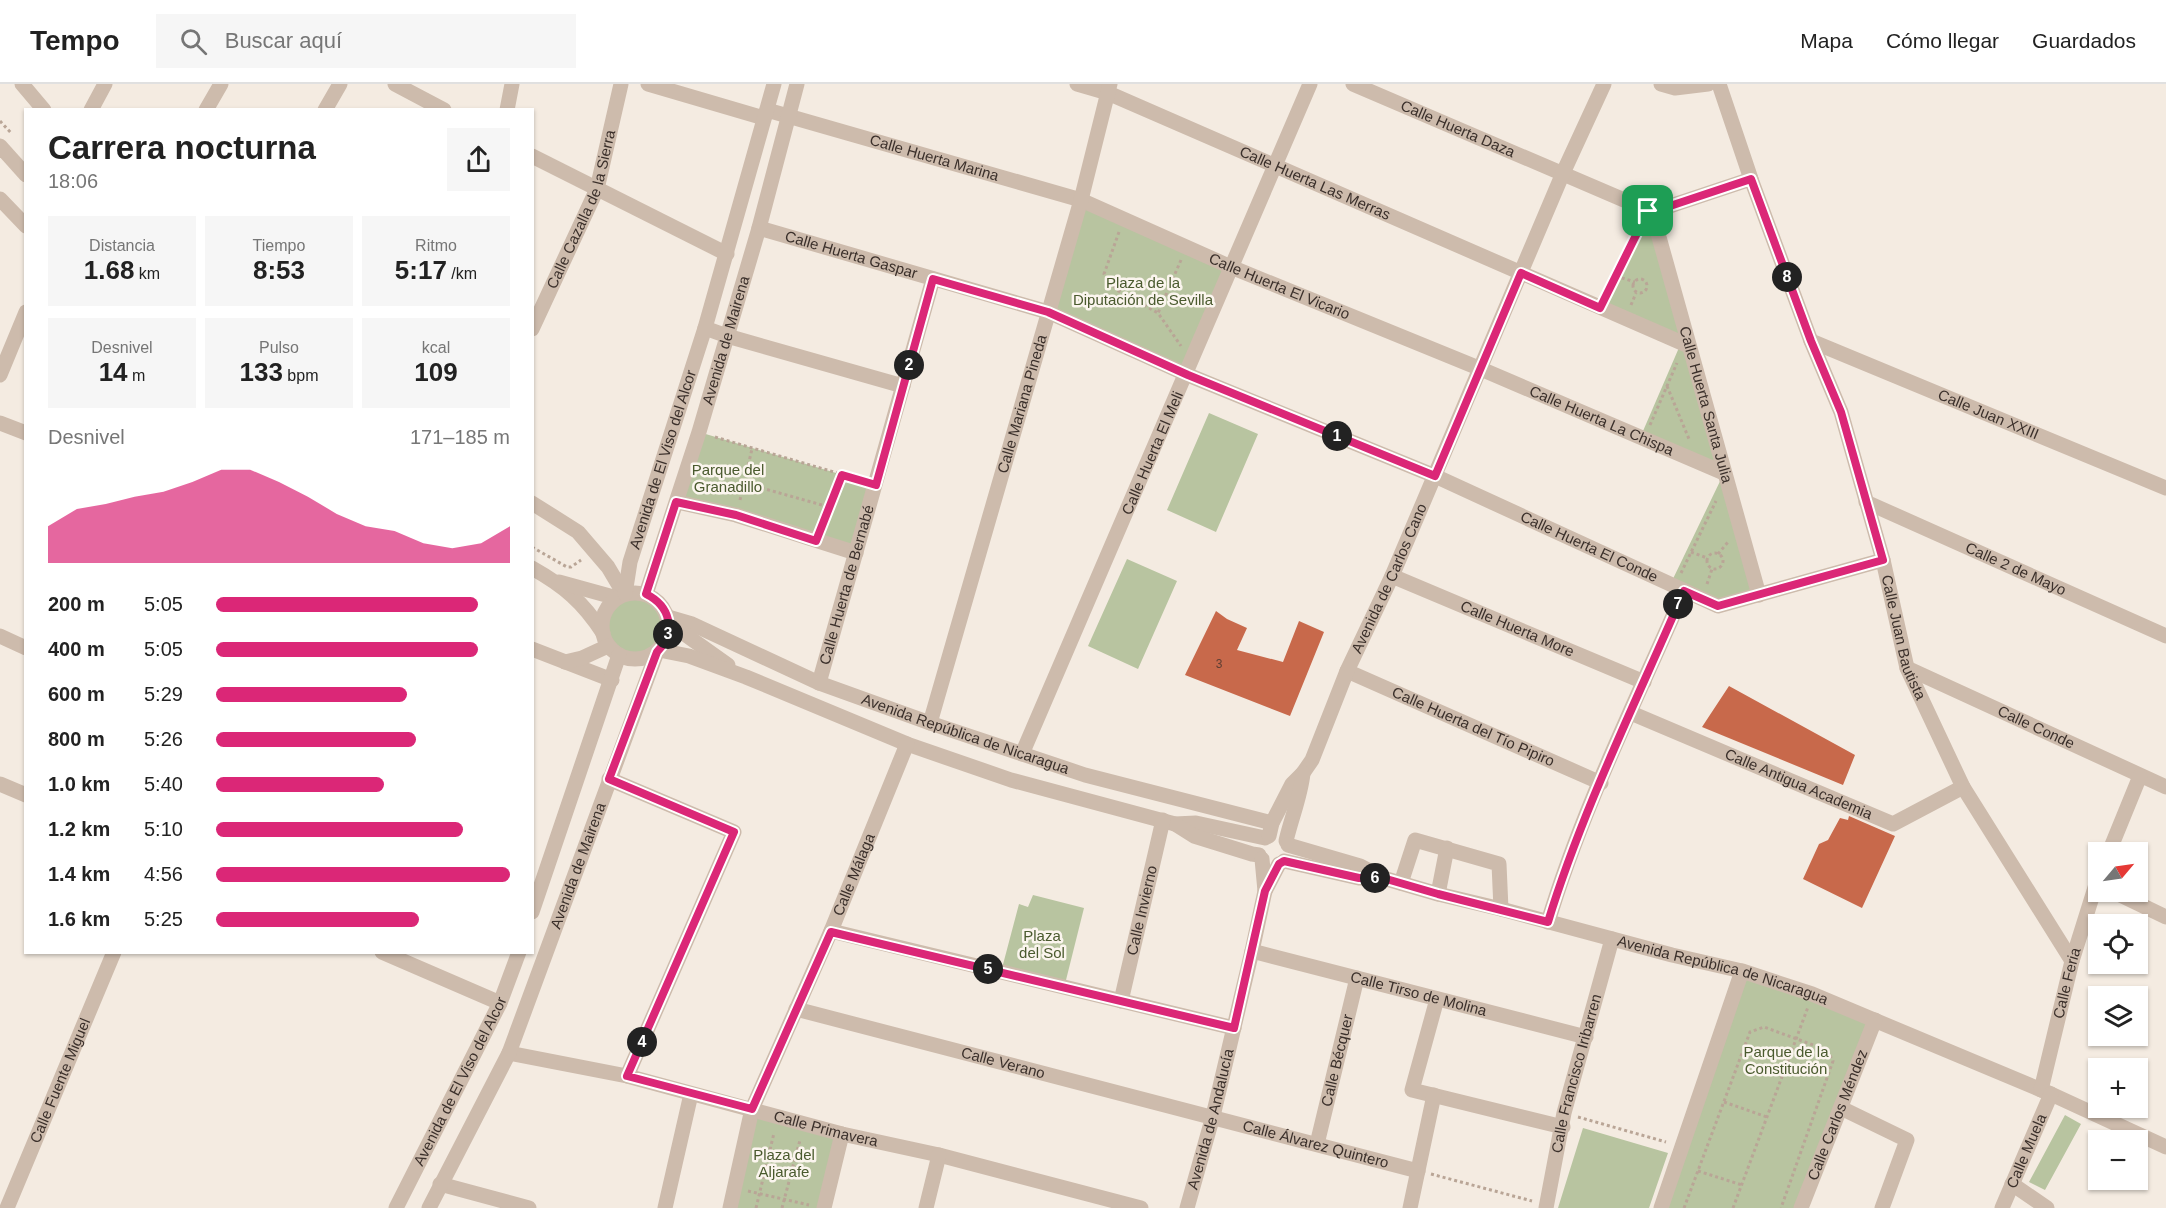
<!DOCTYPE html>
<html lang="es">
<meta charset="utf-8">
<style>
:root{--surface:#fff;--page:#f6f6f6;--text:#222;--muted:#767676;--line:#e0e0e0;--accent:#db2777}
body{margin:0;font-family:Helvetica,sans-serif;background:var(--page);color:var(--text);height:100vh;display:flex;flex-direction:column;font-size:22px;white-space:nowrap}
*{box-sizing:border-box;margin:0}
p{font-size:20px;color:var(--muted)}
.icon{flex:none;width:33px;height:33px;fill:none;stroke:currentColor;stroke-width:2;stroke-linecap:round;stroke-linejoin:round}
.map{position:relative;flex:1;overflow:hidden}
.drawer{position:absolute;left:24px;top:24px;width:510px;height:846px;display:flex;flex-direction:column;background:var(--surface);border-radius:0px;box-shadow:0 2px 4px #0004}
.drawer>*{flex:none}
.needle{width:39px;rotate:61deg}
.controls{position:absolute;left:2088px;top:758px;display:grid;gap:12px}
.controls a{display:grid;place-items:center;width:60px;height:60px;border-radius:0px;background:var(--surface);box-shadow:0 2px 4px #0004;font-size:30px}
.pin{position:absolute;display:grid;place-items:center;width:51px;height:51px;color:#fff;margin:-26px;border-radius:12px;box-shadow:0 3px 9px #0006}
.km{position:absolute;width:30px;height:30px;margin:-15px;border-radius:50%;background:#222;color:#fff;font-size:16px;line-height:30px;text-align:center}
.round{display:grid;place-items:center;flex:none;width:63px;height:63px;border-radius:0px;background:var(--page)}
.summary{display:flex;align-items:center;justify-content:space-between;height:102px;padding:0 24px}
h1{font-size:33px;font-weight:700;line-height:45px}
.stats{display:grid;grid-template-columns:repeat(3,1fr);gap:9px;height:102px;padding:6px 24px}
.stats div{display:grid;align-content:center;border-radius:0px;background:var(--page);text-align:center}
.stats b{font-size:26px;font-weight:700}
.stats small{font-size:16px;font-weight:400}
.stats p{font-size:16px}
.chart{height:168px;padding:12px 24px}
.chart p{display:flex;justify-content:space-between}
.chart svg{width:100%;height:108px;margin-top:6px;fill:var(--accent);opacity:.7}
ul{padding:0 24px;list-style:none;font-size:20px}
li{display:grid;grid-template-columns:96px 72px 1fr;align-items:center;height:45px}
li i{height:15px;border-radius:8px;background:var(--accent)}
header{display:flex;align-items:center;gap:36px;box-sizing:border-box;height:84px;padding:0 30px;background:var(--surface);border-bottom:2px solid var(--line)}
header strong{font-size:28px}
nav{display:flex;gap:33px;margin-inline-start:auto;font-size:21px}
.search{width:420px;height:54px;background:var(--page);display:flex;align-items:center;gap:15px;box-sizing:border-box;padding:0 21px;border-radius:0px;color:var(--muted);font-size:22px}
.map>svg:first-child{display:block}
.green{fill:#b8c4a0}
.building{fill:#c8694b}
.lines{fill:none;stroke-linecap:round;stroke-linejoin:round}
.path{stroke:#b9a596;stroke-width:3;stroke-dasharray:3 3;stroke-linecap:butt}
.minor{stroke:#cdbbac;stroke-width:15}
.route-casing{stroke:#fff;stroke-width:12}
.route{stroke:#db2777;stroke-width:8}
.labels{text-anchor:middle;stroke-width:5;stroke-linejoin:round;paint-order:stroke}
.number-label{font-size:12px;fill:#5e3e33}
.street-label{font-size:15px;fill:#3b302b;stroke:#fbf5ee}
.park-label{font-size:15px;fill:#4a5a2e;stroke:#fbf5ee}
</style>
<header>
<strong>Tempo</strong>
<div class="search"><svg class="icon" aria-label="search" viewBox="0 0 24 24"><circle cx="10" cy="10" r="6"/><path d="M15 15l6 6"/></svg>Buscar aquí</div>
<nav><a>Mapa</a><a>Cómo llegar</a><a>Guardados</a></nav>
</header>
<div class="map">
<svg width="2166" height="1124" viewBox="0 0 2166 1124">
<rect width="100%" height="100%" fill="#f4ebe1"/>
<!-- green -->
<path class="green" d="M1081 116 1231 183 1188 291 1048 228Z
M1644 125 1652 128 1759 511 1718 522 1670 501 1724 389 1640 354 1681 259 1597 222Z
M1209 329 1258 350 1216 448 1167 426Z
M699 348 876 401 856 469 677 418Z
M1127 475 1177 497 1138 585 1088 562Z
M608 542a28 28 0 1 1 56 0a28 28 0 1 1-56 0Z
M1033 811 1084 824 1064 904 1001 888 1019 820 1028 823Z
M1744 890 1875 936 1801 1124H1661Z
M752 1025 842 1050 824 1124H730Z
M2065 1031 2081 1040 2045 1106 2029 1098Z
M1583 1044 1668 1069 1649 1124H1558Z"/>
<!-- building -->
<path class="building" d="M1216 527 1227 535 1247 544 1237 566 1283 578 1299 537 1324 548 1290 632 1185 591Z
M1729 602 1855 671 1843 701 1702 643Z
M1849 732 1895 752 1862 824 1803 795 1819 760 1828 756 1840 734 1848 736Z"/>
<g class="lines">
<!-- path -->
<path class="path" d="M0 37 12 50
M1119 148 1104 190 1117 206 1158 229
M1181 176 1158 229 1181 262
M1616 192 1635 198
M1633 202a7 7 0 1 1 14 0a7 7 0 1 1-14 0Z
M1608 209 1639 144
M1631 221 1636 209
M1667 302 1689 355
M1650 341 1677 279
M715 353 861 396
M744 399 829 423
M740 416 752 365
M822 442 842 391
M532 463 567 483H571L581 476
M1691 468 1707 474
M1707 477a8 8 0 1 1 16 0a8 8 0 1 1-16 0Z
M1718 470 1728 458
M1681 489 1716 417
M1707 500 1712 485
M1724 1018 1767 1033
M1578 1033 1666 1058
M1698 1087 1742 1101
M1431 1090 1532 1117
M748 1107 809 1121
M756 1124 774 1049
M782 1124 800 1056
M1684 1124 1750 948 1764 943 1827 966 1833 977 1781 1124
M1733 1124 1808 923"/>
<!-- minor -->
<g class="minor">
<path d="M22 0 44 26"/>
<path d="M395 0 444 26"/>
<path d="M648 0 764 34"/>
<path id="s1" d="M1077 0 1108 9 1689 262"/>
<path id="s2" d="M1353 0 1652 128 1751 95"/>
<path d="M1661 0 1675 4 1708 0"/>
<path id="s3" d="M1719 0 1751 95 1811 257 1841 328 1883 476 1907 584 1963 703 2072 877"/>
<path d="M91 26 105 0"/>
<path d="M206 26 221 0"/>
<path d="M325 26 340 0"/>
<path d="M507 26 512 0"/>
<path id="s4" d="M767 26 1081 116 1231 183 1481 285 1724 389"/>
<path d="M0 62 26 91"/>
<path d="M532 72 727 170"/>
<path d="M0 115 26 142"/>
<path id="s5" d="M1652 128 1759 511"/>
<path id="s6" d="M759 144 1048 228 1188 291 1435 392 1718 522 1883 476"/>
<path d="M705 244 727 252 903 302"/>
<path id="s7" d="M532 245 597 105 621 0"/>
<path id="s8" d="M1811 257 2166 404"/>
<path d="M0 291 26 228"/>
<path d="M0 339 26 349"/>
<path d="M677 418 736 431 856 469"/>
<path id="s9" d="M1866 418 2166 552"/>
<path d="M532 419 578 448 608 483 624 510"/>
<path d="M532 484C564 502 583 518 603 549"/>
<path id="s10" d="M1392 492 1644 598"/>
<path d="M559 498 617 514"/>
<circle cx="635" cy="542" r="33"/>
<path id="s11" d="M625 510 630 478 705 244 774 0"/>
<path id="s12" d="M646 510 699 348 759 144 797 0"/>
<path id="s13" d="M668 533 692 540 819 599 930 639 1085 691 1272 739"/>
<path d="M669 539 728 581"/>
<path d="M0 552 26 564"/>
<path d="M532 565 612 596"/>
<path d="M659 566 689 572 746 593 907 660 1011 696 1175 740 1196 739 1265 754"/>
<path d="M565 578 582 574 608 562"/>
<path id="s14" d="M1907 584 2166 703"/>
<path id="s15" d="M1347 587 1601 699"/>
<path id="s16" d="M819 599 933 195"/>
<path id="s17" d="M1631 629 1893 740 1963 703"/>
<path id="s18" d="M930 639 1081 116 1110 0"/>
<path id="s19" d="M1022 670C1119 447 1216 224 1310 0"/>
<path d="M609 695 734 748 627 992"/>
<path d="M0 700 26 711"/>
<path d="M1175 740 1194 752 1252 770 1259 771"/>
<path id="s20" d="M1269 752 1272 739 1292 700 1303 689 1312 676 1347 587 1392 492 1563 89 1604 0"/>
<path d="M1286 757C1291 735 1301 711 1303 689"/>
<path id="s21" d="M1288 761 1360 782 1383 794 1438 810 1501 825 1672 871 1742 887 1812 910 2051 1010 2166 1063"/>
<path d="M2109 768 2140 692"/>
<path d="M1284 777 1359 794H1377"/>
<path d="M1401 799 1415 756 1499 780 1501 825"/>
<path d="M1265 807 1279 780"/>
<path d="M2112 807 2166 833"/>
<path d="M1438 810 1447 764"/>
<path d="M532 828 619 571"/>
<path d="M1548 838C1582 725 1637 615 1684 507"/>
<path d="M831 847 1234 944"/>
<path id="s22" d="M1252 867 1586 953"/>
<path d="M382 868 500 919"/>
<path d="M1437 915 1412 1006 1563 1043"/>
<path id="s23" d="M1121 917 1163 736"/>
<path id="s24" d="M796 925 1418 1087"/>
<path id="s25" d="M509 969 627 992 842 1050 939 1071 1141 1124"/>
<path id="s26" d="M2041 1006 2072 877 2098 794"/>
<path d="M1841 1024 1907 1056 1882 1124"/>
<path id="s27" d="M1317 1060 1357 894"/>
<path d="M440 1100 529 1124"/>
<path d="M2012 1100 2047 1124"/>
<path id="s28" d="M7 1124 114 868"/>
<path id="s29" d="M396 1124 500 919 519 868"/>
<path id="s30" d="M429 1124 509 969 657 568"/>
<path d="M665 1124 691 1010"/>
<path id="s31" d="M730 1124 752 1025 831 847 907 660"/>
<path d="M824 1124 842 1050"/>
<path d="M926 1124 939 1071"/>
<path id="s32" d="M1187 1124 1213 1032 1252 867 1265 807 1262 775"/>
<path d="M1410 1124 1434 1011"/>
<path id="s33" d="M1546 1124 1564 1029 1612 855"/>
<path d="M1661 1124 1742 887"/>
<path id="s34" d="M1801 1124 1875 936"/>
<path id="s35" d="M2002 1124 2051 1010"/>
</g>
</g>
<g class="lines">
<!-- route casing -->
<g class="route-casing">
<path id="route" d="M1751 95 1811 257 1841 328 1883 476 1718 522 1684 507C1637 616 1583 724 1548 838L1438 810 1383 794H1359L1284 777 1279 780 1265 807 1234 944 831 848 752 1025 627 992 734 748 609 695 657 568C677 547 670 522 646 510L676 418 736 431 816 457 842 391 876 401 933 195 1048 228 1188 291 1435 392 1521 189 1600 224 1648 127 1652 128Z"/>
</g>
<!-- route -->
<use href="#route" class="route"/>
</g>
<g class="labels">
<!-- number labels -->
<g class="number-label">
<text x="1219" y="584">3</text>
</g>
<!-- street labels -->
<g class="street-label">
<text dy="5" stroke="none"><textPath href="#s2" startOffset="114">Calle Huerta Daza</textPath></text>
<text dy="5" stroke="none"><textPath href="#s4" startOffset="174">Calle Huerta Marina</textPath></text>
<text dy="5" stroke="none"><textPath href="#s1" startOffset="258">Calle Huerta Las Merras</textPath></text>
<text dy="5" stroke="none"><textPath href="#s7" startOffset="130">Calle Cazalla de la Sierra</textPath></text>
<text dy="5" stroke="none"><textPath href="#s6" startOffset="96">Calle Huerta Gaspar</textPath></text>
<text dy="5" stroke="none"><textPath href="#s4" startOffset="543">Calle Huerta El Vicario</textPath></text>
<text dy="5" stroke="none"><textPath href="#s12" startOffset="266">Avenida de Mairena</textPath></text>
<text dy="5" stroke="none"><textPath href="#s18" startOffset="332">Calle Mariana Pineda</textPath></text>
<text dy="5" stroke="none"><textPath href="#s5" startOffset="200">Calle Huerta Santa Julia</textPath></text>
<text dy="5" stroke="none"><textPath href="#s8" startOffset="192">Calle Juan XXIII</textPath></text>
<text dy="5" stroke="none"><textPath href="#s4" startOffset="892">Calle Huerta La Chispa</textPath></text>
<text dy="5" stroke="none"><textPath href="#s19" startOffset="328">Calle Huerta El Meli</textPath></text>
<text dy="5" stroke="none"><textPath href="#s11" startOffset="140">Avenida de El Viso del Alcor</textPath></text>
<text dy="5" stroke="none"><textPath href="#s6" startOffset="891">Calle Huerta El Conde</textPath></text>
<text dy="5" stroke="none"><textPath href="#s9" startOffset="164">Calle 2 de Mayo</textPath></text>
<text dy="5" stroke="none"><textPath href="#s20" startOffset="286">Avenida de Carlos Cano</textPath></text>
<text dy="5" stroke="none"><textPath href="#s16" startOffset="102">Calle Huerta de Bernabé</textPath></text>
<text dy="5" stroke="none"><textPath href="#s10" startOffset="136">Calle Huerta More</textPath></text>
<text dy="5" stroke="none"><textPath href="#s3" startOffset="584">Calle Juan Bautista</textPath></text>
<text dy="5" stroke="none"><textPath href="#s15" startOffset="138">Calle Huerta del Tío Pipiro</textPath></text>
<text dy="5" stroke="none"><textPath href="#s14" startOffset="142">Calle Conde</textPath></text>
<text dy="5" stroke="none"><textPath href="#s13" startOffset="320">Avenida República de Nicaragua</textPath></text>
<text dy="5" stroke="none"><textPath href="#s17" startOffset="182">Calle Antigua Academia</textPath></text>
<text dy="5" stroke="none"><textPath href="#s30" startOffset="374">Avenida de Mairena</textPath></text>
<text dy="5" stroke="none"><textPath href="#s31" startOffset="357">Calle Málaga</textPath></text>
<text dy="5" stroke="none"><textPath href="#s23" startOffset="93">Calle Invierno</textPath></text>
<text dy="5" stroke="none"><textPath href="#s21" startOffset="453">Avenida República de Nicaragua</textPath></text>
<text dy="5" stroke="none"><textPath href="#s26" startOffset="110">Calle Feria</textPath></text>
<text dy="5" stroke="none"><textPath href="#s22" startOffset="172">Calle Tirso de Molina</textPath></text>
<text dy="5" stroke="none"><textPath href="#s27" startOffset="86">Calle Bécquer</textPath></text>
<text dy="5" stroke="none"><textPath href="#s24" startOffset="214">Calle Verano</textPath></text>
<text dy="5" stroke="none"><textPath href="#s33" startOffset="138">Calle Francisco Iribarren</textPath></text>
<text dy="5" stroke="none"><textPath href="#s28" startOffset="138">Calle Fuente Miguel</textPath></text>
<text dy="5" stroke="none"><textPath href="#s29" startOffset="142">Avenida de El Viso del Alcor</textPath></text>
<text dy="5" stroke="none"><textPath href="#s34" startOffset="100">Calle Carlos Méndez</textPath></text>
<text dy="5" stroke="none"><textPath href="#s32" startOffset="92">Avenida de Andalucía</textPath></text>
<text dy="5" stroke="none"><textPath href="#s25" startOffset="326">Calle Primavera</textPath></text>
<text dy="5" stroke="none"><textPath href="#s24" startOffset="537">Calle Álvarez Quintero</textPath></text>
<text dy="5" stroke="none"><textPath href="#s35" startOffset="62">Calle Muela</textPath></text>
</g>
<!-- park labels -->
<g class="park-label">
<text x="1143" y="204">Plaza de la<tspan x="1143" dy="17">Diputación de Sevilla</tspan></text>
<text x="728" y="391">Parque del<tspan x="728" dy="17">Granadillo</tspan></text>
<text x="1042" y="857">Plaza<tspan x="1042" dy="17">del Sol</tspan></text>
<text x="1786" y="973">Parque de la<tspan x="1786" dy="17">Constitución</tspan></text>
<text x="784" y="1076">Plaza del<tspan x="784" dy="17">Aljarafe</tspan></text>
</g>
</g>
</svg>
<div class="controls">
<a><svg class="needle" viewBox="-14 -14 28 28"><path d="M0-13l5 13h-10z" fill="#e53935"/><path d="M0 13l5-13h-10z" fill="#767676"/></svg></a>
<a><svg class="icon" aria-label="locate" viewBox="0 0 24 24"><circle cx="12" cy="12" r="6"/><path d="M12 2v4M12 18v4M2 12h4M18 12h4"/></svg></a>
<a><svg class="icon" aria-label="layers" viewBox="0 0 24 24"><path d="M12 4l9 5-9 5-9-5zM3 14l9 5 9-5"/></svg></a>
<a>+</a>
<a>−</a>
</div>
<div class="pin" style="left:1648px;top:127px;background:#1e9e55"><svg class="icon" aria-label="arrive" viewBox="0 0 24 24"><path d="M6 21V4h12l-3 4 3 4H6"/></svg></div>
<b class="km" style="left:1337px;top:352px">1</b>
<b class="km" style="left:909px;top:281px">2</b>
<b class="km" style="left:668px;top:550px">3</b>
<b class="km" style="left:642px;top:958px">4</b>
<b class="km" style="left:988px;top:885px">5</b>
<b class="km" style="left:1375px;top:794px">6</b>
<b class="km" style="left:1678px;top:520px">7</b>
<b class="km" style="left:1787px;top:193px">8</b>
<section class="drawer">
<div class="summary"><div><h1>Carrera nocturna</h1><p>18:06</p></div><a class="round"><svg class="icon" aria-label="share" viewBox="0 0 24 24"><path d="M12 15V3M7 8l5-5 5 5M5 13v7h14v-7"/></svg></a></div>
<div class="stats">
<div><p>Distancia</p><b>1.68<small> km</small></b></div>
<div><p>Tiempo</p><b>8:53</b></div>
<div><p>Ritmo</p><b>5:17<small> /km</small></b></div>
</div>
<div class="stats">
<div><p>Desnivel</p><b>14<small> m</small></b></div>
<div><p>Pulso</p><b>133<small> bpm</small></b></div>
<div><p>kcal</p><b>109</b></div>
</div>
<div class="chart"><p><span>Desnivel</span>171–185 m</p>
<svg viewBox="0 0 160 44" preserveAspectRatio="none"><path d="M0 44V29L10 22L20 20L30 17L40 15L50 11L60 6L70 6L80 11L90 17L100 24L110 29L120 31L130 36L140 38L150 36L160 29V44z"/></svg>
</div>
<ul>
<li><b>200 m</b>5:05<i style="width:89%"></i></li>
<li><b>400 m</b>5:05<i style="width:89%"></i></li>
<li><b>600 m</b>5:29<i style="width:65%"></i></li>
<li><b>800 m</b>5:26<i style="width:68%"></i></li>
<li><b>1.0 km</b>5:40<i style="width:57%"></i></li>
<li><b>1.2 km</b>5:10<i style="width:84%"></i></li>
<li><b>1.4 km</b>4:56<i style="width:100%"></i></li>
<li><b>1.6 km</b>5:25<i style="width:69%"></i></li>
</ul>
</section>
</div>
